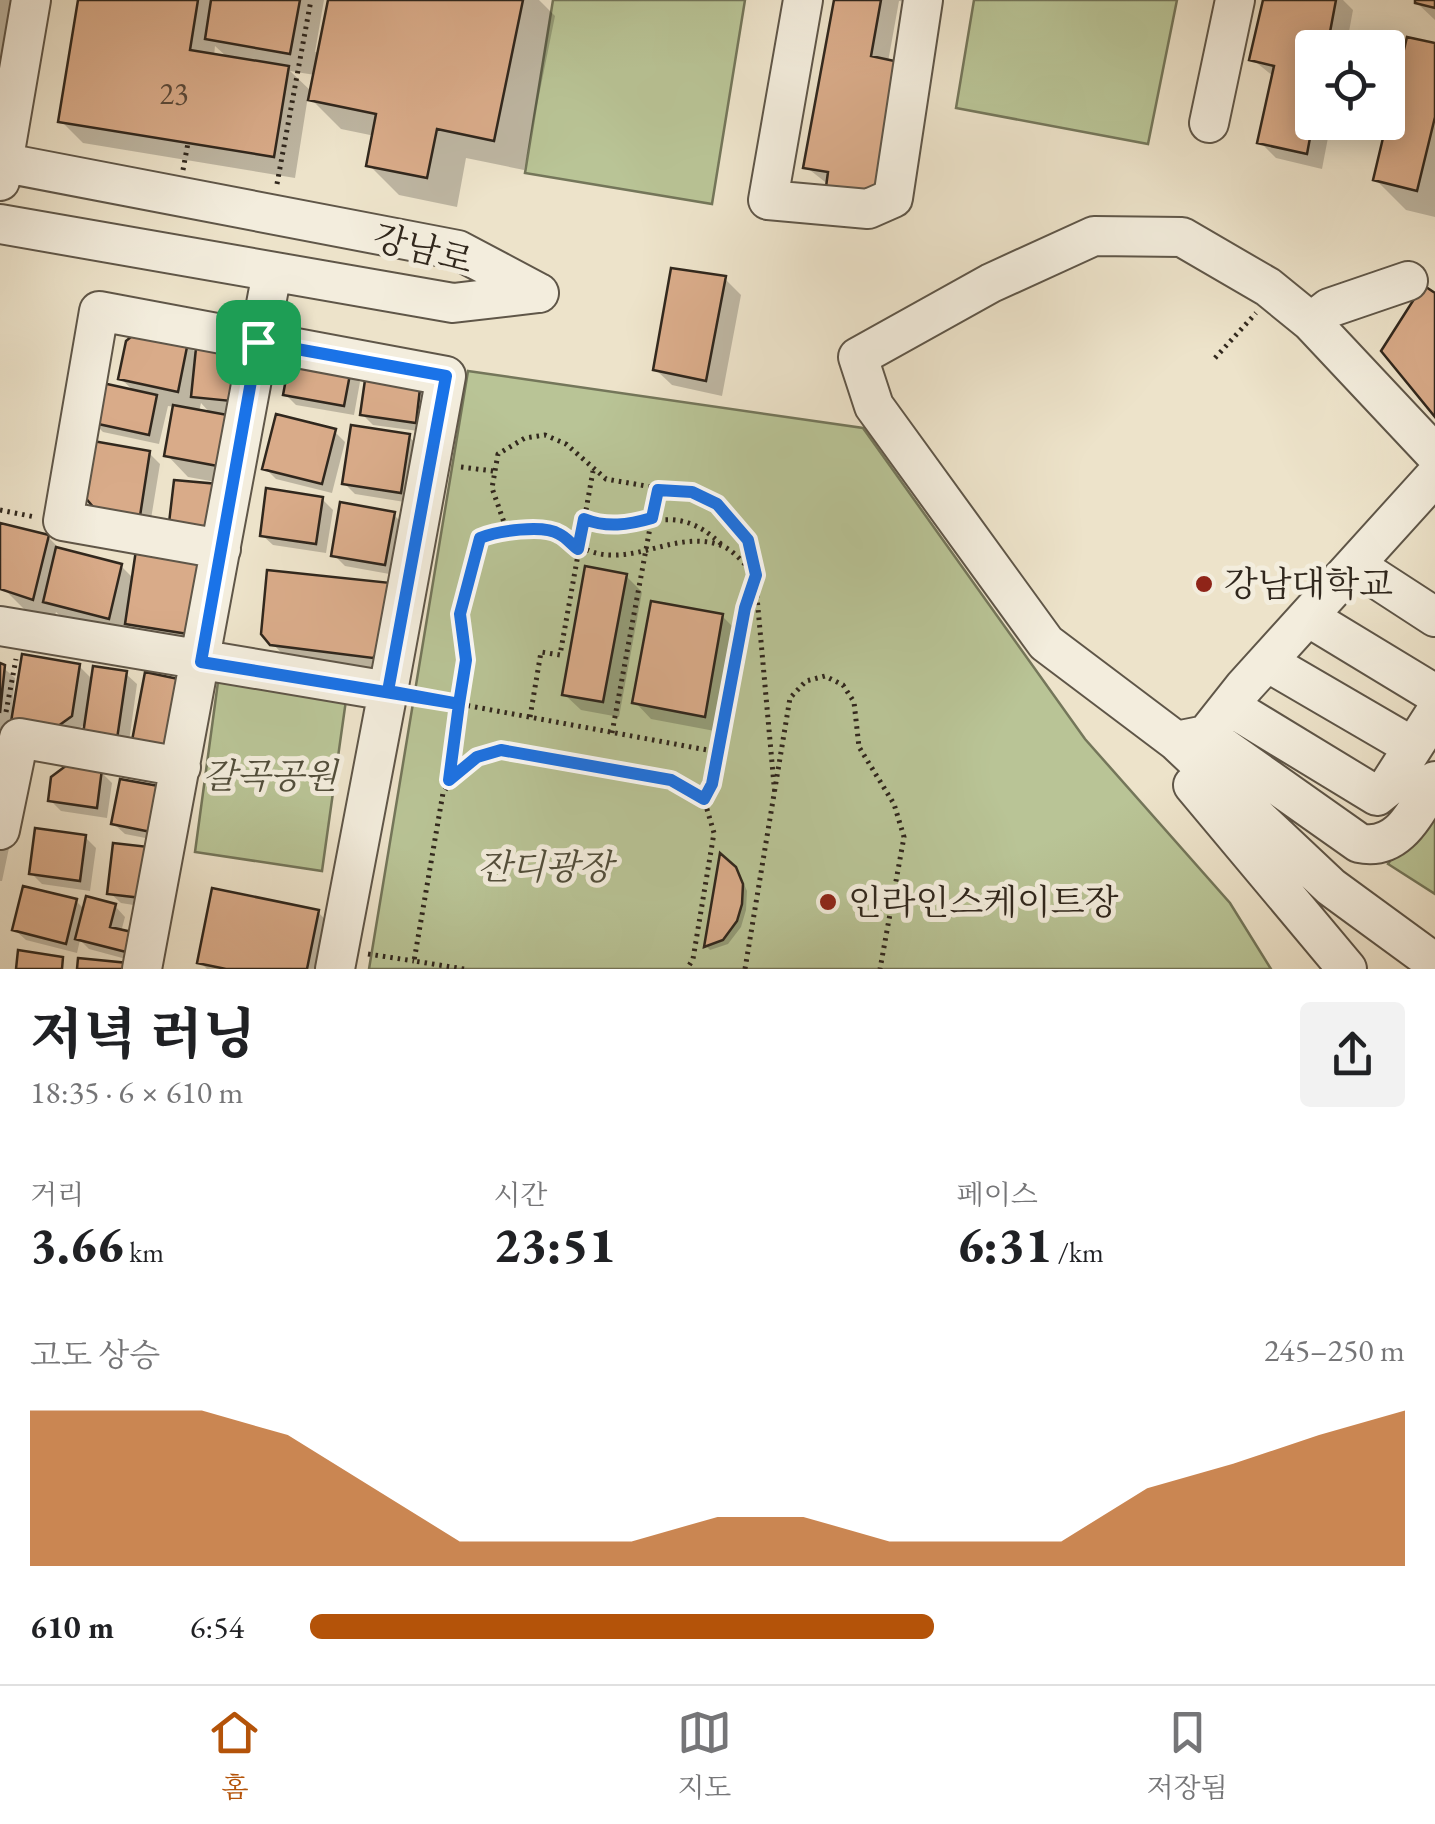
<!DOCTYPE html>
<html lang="ko">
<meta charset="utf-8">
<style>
:root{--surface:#fff;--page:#f2f2f2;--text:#202124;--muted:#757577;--line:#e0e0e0;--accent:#b45309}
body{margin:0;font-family:"EB Garamond","Noto Serif KR",serif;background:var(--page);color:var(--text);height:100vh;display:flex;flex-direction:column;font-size:38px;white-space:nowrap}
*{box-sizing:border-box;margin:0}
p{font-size:32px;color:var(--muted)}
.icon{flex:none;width:55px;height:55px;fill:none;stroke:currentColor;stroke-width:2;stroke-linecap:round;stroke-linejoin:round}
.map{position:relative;height:969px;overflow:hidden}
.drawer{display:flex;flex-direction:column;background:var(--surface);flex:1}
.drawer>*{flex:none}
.buttons{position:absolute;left:1295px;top:30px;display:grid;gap:20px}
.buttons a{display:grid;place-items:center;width:110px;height:110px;border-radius:10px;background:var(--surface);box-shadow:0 5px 25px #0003;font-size:50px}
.pin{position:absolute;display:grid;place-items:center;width:85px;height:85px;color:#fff;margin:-42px;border-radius:20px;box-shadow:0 5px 15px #0006}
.round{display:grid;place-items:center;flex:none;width:105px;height:105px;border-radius:10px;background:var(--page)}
.summary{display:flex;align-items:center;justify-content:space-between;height:170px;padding:0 30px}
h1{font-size:55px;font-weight:800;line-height:75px}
.metrics{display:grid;grid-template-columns:repeat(3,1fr);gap:15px;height:170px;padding:10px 30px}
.metrics div{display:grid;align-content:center}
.metrics b{font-size:50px;font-weight:800}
.metrics small{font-size:28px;font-weight:400}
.metrics p{font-size:28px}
.chart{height:280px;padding:20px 30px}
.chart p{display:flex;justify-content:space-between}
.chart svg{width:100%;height:180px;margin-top:10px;fill:var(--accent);opacity:.7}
ul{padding:0 30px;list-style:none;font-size:32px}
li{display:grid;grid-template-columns:160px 120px 1fr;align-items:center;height:75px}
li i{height:25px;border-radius:12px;background:var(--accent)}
.dock{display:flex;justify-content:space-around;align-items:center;height:140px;border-top:2px solid var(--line);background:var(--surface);font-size:28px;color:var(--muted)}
.dock a{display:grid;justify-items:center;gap:5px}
.dock .selected{color:var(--accent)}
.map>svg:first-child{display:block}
.green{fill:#b9c496;stroke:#74765a;stroke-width:2.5}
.shadow{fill:#0003;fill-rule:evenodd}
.building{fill:#d9ab89;stroke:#30271d;stroke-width:2.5}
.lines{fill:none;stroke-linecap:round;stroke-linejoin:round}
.minor-casing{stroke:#5f5648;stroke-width:42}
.path{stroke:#30271d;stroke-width:5;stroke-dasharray:2.5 5;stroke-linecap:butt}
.minor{stroke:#f3eddd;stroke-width:38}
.route-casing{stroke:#fff;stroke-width:20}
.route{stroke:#1a73e8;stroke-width:12}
.poi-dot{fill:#8f2418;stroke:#f3eddd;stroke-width:4}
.labels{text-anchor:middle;stroke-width:10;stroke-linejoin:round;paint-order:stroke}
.number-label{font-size:30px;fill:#5a4838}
.street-label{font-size:35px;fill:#30271d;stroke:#f3eddd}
.poi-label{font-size:35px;fill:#30271d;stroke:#f3eddd;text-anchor:start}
.park-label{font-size:35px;font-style:italic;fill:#524e3b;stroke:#f3eddd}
</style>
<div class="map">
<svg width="1435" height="969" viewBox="0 0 1435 969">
<rect width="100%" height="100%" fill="#ede3ca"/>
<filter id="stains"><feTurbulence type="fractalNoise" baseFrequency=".002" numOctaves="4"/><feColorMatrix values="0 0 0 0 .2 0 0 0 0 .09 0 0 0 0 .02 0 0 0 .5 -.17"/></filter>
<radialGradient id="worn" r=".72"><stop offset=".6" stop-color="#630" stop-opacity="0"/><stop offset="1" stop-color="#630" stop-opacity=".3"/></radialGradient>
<!-- green -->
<path class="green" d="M553 0H745L712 204 525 173Z
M974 0H1177L1148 144 956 108Z
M468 371 863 428 1085 739 1230 903 1271 969H369Z
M218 682 346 700 322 871 195 852Z
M1435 792V894L1388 864Z"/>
<!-- shadow -->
<path class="shadow" d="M0 0H12L20 8 0 99Z
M80 0H324L315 52 320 53 330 0H539L555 16 524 170 466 158 457 207 399 195 369 165 375 136 341 129 308 96 295 178 83 143 61 121ZM215 46 228 58 214 56ZM290 71 315 75 312 92Z
M837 0H928L927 5 899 1 888 62 829 185 806 167Z
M1265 0H1343L1353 10 1346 48H1312V122H1331L1322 169 1276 158 1260 142 1274 77 1252 59Z
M1418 0H1435V20L1417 3Z
M1435 46V217L1406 210 1376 180Z
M725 279 741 295 722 396 672 385 655 369Z
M187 344 198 355 267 378 244 487 188 477 167 455 175 407 168 406 159 444 103 432 92 421 136 393 121 379ZM201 403 212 415 199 412Z
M350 371 360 382 354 415 296 405 285 394Z
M420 383 431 393 426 432 373 425 362 414Z
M334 431 345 442 332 493 276 479 265 468Z
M409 437 420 447 411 503 355 494 344 483Z
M149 453 160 464 150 525 107 518Z
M322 499 333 510 326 553 273 545 262 535Z
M393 514 404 525 395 575 345 566 334 555Z
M0 525 48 537 62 551 121 566 134 579 198 563 209 573 198 644 138 634 133 628 130 639 68 623 56 612 54 620 28 613 0 585Z
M270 573 406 665 395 679 294 666 272 643Z
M626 576 642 592 619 717 581 710 564 694Z
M722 616 739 633 720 732 651 719 635 702Z
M0 665 15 678 12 708 16 709 79 666 93 680 126 674 137 684 128 749 87 723 65 738 25 732 11 717 9 729 0 728Z
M101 772 112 783 107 818 61 811 50 800Z
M122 782 166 842 125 834 114 824Z
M85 837 96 848 90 891 42 884 31 873Z
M0 839 9 848 2 881H0Z
M116 846 152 908 121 903 110 893Z
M722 858 740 875 747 891 746 910 741 927 728 944 710 950 706 946Z
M76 901 85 910 115 906 125 917 121 932 137 962 89 949 80 940 77 953 26 940 15 930Z
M318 912 334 929 326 969H207L200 962Z"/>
<!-- building -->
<path class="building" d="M78 0H198L190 50 289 66 274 157 58 122Z
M211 0H300L290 54 205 39Z
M328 0H523L494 141 437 129 427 178 366 166 376 114 308 100Z
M834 0H881L871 56 899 62 875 195 826 187 828 172 803 168Z
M1263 0H1336L1327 48H1312L1313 122 1307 154 1257 143 1274 66 1249 60Z
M1415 0H1435V8L1415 3Z
M1407 37 1435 43V117L1417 191 1373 180Z
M671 268 726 276 706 381 653 370Z
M1423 285 1435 293V417L1381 351Z
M137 332 188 342 178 392 118 379 126 341Z
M196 348 247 354 241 402 191 397Z
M290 358 351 369 344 406 283 395Z
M366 373 421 380 416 423 360 415Z
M98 382 157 395 149 435 89 422Z
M173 405 233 416 223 467 164 456Z
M276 414 336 429 322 484 262 469Z
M351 425 410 434 401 493 342 484Z
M93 441 150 451 140 516 94 508 84 496Z
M174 480 218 484 213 528 169 523Z
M266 488 323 497 316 544 260 536Z
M340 502 395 512 385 565 331 556Z
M0 523 49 535 33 600 0 589Z
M56 547 122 564 109 619 43 602Z
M136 550 199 560 188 634 125 624Z
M585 566 627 574 603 702 562 695Z
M267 570 391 583 385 643 373 658 270 645 261 634Z
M651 601 723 614 705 717 632 703Z
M22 654 80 664 72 716 54 729 11 722Z
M0 663 5 665 0 713Z
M93 666 127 671 117 739 83 734Z
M145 672 183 680 169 753 131 746Z
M67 765 102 769 97 808 48 801 51 777Z
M120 779 164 787 156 833 111 824Z
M35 828 86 835 80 881 29 874Z
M113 843 149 847 142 898 107 894Z
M720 853 736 867 743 884 742 904 737 921 723 940 704 947Z
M23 886 77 899 66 944 12 930Z
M212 888 319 910 307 969H226L197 963Z
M86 896 116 904 110 927 132 932 126 952 75 939Z
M18 950 63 957 62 969H16Z
M78 958 128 963V969H77Z"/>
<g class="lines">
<!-- minor casing -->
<g class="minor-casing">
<path id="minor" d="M803 0 768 200 868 209 893 198 923 0
M1209 123 1235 0
M0 162 458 250 539 293
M0 181 31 0
M0 224 453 303 539 293
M1311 322 1329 308 1408 281
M1435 454 1311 322 1268 287 1182 237 1094 236 991 283 858 357 874 406 1046 643 1176 741 1331 887 1435 963
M221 549 63 521 99 311 446 376 388 691
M1355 565 1435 617
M1308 617 1435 694
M0 626 388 691 335 969
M1267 662 1413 747
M1229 706 1377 796 1387 788 1435 713
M1206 735 1359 843C1400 852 1416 810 1435 781
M1176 741 1206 735 1244 687 1435 476
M1193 785 1347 969
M0 830 19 738 181 767
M142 969 272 272"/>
</g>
<!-- path -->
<path class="path" d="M183 170 188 143
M277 184 311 0
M1215 358 1256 313
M461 467 493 471
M0 510 35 517
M584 519C638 540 669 494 721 544
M506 528 492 488 498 454 525 438 545 435 566 444 606 479 703 496 732 517 747 540 755 575 713 784 704 799
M416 696 718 752
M6 712 16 659
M530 717 541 652 560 655 593 471
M612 733 657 490
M449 780 454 726 465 680 460 615 479 538C501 530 532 524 555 532 576 540 584 555 612 555 648 556 683 532 720 545 733 549 746 566 755 575L775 796
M368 954 414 961
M464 969 414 961 443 793 460 768 477 757 501 750 671 780 704 799 714 833 693 959 687 969
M745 969 790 698 806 681 825 676 843 685 854 702 859 747 894 804 904 837 880 969"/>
<!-- minor -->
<use href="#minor" class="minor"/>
</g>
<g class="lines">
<!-- route casing -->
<g class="route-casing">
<path id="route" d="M258 342 446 376 388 691 459 704 449 780 477 757 501 750 671 780 704 799 712 784 745 608 756 575 748 540 717 504 692 492 658 490 652 518C628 525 607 528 584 519L578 549C572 545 566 537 559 534 543 524 497 531 480 538L460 614 466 660 459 704 201 662 258 342"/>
</g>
<!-- route -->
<use href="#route" class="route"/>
</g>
<!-- markers -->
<g class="poi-dot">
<circle cx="1204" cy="584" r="10"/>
<circle cx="828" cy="902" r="10"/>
</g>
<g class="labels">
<!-- number labels -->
<g class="number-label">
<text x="174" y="104">23</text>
</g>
<!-- street labels -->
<g class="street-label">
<text transform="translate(423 249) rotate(15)" y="12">강남로</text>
</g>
<!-- poi labels -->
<g class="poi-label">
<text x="1224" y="596">강남대학교</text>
<text x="848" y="914">인라인스케이트장</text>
</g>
<!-- park labels -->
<g class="park-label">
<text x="270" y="788">갈곡공원</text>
<text x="545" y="879">잔디광장</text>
</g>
</g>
<rect width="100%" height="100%" filter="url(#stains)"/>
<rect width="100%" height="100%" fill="url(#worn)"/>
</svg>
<div class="buttons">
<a><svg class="icon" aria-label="locate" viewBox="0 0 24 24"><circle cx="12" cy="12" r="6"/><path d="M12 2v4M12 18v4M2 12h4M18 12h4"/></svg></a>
</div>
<div class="pin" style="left:258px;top:342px;background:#1e9e55"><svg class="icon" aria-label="arrive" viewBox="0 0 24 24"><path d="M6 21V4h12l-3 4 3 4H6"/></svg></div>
</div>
<section class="drawer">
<div class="summary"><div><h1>저녁 러닝</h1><p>18:35 · 6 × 610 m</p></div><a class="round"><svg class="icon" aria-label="share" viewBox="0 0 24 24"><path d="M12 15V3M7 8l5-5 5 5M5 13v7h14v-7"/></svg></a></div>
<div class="metrics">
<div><p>거리</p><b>3.66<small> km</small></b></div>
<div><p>시간</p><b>23:51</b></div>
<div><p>페이스</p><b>6:31<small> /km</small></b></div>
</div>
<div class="chart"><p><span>고도 상승</span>245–250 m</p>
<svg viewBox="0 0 160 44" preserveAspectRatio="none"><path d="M0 44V6L10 6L20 6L30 12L40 25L50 38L60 38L70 38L80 32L90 32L100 38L110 38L120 38L130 25L140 19L150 12L160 6V44z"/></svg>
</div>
<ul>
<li><b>610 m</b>6:54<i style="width:57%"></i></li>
</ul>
</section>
<nav class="dock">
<a class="selected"><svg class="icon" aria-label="home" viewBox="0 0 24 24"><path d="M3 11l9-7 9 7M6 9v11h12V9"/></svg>홈</a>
<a><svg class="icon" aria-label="map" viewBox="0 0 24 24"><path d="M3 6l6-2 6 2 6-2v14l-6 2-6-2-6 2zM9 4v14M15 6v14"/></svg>지도</a>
<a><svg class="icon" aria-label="saved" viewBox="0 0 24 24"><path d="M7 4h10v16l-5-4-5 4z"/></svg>저장됨</a>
</nav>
